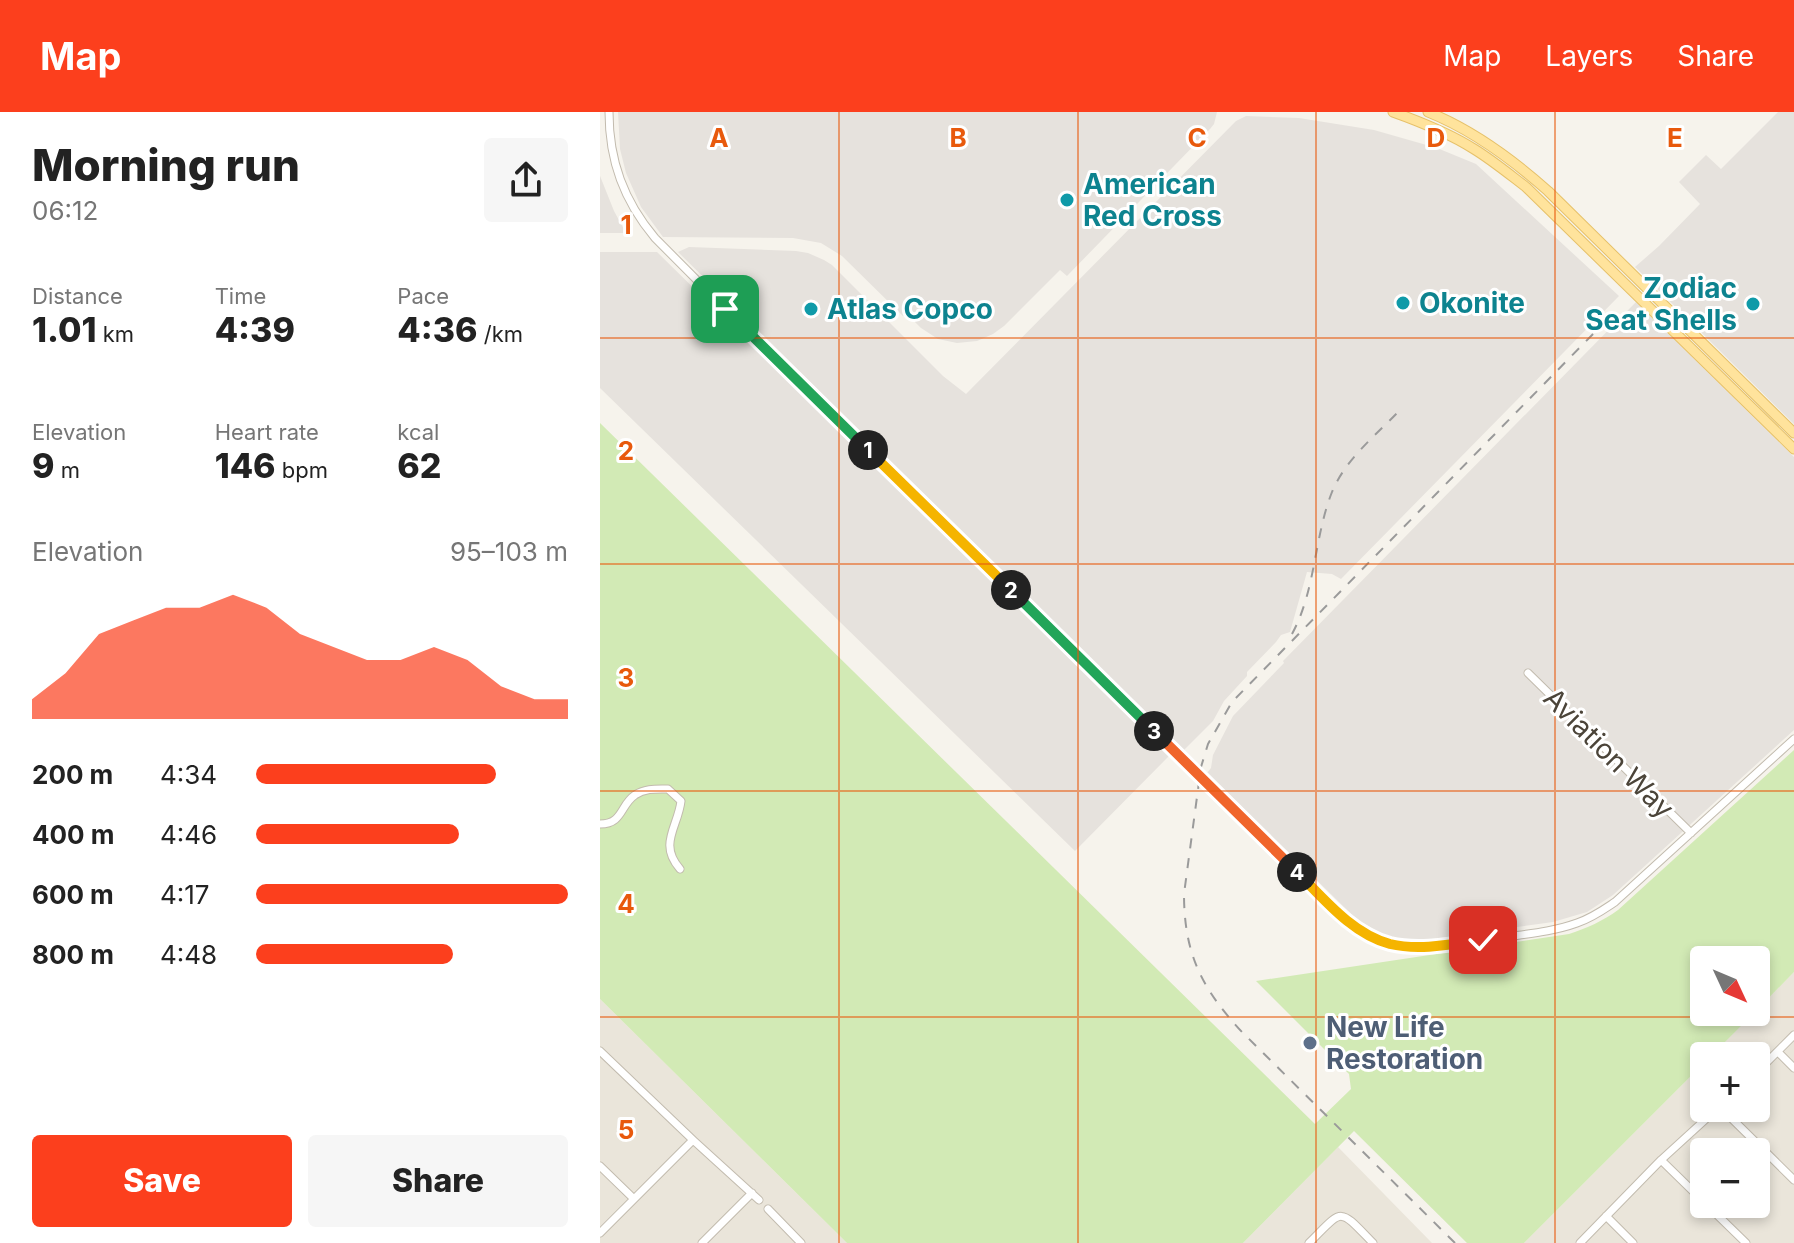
<!DOCTYPE html>
<meta charset="utf-8">
<style>
:root{--surface:#fff;--page:#f6f6f6;--text:#222;--muted:#767676;--accent:#fc3f1d}
body{margin:0;font-family:Inter,sans-serif;background:var(--page);color:var(--text);height:100vh;display:flex;flex-direction:column;font-size:30px;white-space:nowrap}
*{box-sizing:border-box;margin:0}
p{font-size:26px;color:var(--muted)}
.icon{flex:none;width:44px;height:44px;fill:none;stroke:currentColor;stroke-width:2;stroke-linecap:round;stroke-linejoin:round}
.map{position:relative;flex:1;overflow:hidden}
.side{display:flex;flex-direction:column;background:var(--surface);width:600px}
.side>*{flex:none}
.needle{width:52px;rotate:134deg}
.tools{position:absolute;left:1090px;top:834px;display:grid;gap:16px}
.tools a{display:grid;place-items:center;width:80px;height:80px;border-radius:8px;background:var(--surface);box-shadow:0 4px 12px #0003;font-size:40px}
.pin{position:absolute;display:grid;place-items:center;width:68px;height:68px;color:#fff;margin:-34px;border-radius:16px;box-shadow:0 4px 12px #0006}
.km{position:absolute;width:40px;height:40px;margin:-20px;border-radius:50%;background:#222;color:#fff;font-size:22px;line-height:40px;text-align:center}
.round{display:grid;place-items:center;flex:none;width:84px;height:84px;border-radius:8px;background:var(--page)}
.head{display:flex;align-items:center;justify-content:space-between;height:136px;padding:0 32px}
h1{font-size:44px;font-weight:800;line-height:60px}
.metrics{display:grid;grid-template-columns:repeat(3,1fr);gap:12px;height:136px;padding:8px 32px}
.metrics div{display:grid;align-content:center}
.metrics b{font-size:34px;font-weight:800}
.metrics small{font-size:22px;font-weight:400}
.metrics p{font-size:22px}
.chart{height:224px;padding:16px 32px}
.chart p{display:flex;justify-content:space-between}
.chart svg{width:100%;height:144px;margin-top:8px;fill:var(--accent);opacity:.7}
.action{display:flex;gap:16px;margin-top:auto;padding:16px 32px}
.action a{flex:1;height:92px;border-radius:8px;background:var(--accent);color:#fff;font-size:32px;font-weight:800;line-height:92px;text-align:center}
.action a+a{background:var(--page);color:var(--text)}
ul{padding:0 32px;list-style:none;font-size:26px}
li{display:grid;grid-template-columns:128px 96px 1fr;align-items:center;height:60px}
li i{height:20px;border-radius:10px;background:var(--accent)}
header{display:flex;align-items:center;gap:48px;box-sizing:border-box;height:112px;padding:0 40px;background:var(--accent);color:#fff}
header strong{font-size:38px}
nav{display:flex;gap:44px;margin-inline-start:auto;font-size:28px}
main{display:flex;flex:1;min-height:0}
.map>svg:first-child{display:block}
.residential{fill:#eae5da;fill-rule:evenodd}
.industrial{fill:#e6e2dd}
.green{fill:#d2eab5}
.lines{fill:none;stroke-linecap:round;stroke-linejoin:round}
.minor-casing{stroke:#c2bbae;stroke-width:9}
.major-casing{stroke:#e6c16a;stroke-width:11}
.minor{stroke:#fff;stroke-width:7}
.major{stroke:#ffe39c;stroke-width:9}
.rail{stroke:#9a9a9a;stroke-width:2;stroke-dasharray:10 10;stroke-linecap:butt}
.split-1-casing{stroke:#fff;stroke-width:16}
.split-2-casing{stroke:#fff;stroke-width:16}
.split-3-casing{stroke:#fff;stroke-width:16}
.split-4-casing{stroke:#fff;stroke-width:16}
.split-5-casing{stroke:#fff;stroke-width:16}
.split-1{stroke:#22a559;stroke-width:10}
.split-2{stroke:#f5b400;stroke-width:10}
.split-3{stroke:#22a559;stroke-width:10}
.split-4{stroke:#f0652b;stroke-width:10}
.split-5{stroke:#f5b400;stroke-width:10}
.grid{fill:none;stroke:#e8590c;stroke-width:2;stroke-opacity:0.55}
.culture-dot{fill:#0f9aa8;stroke:#fff;stroke-width:3}
.service-dot{fill:#5c6f8a;stroke:#fff;stroke-width:3}
.labels{text-anchor:middle;stroke-width:6;stroke-linejoin:round;paint-order:stroke}
.culture-label{font-size:28px;font-weight:bold;fill:#0d838f;stroke:#fff;text-anchor:start}
.street-label{font-size:28px;fill:#4b4439;stroke:#fff}
.service-label{font-size:28px;font-weight:bold;fill:#4e5e75;stroke:#fff;text-anchor:start}
.grid-label{font-size:26px;text-anchor:middle;font-weight:bold;fill:#e8590c;stroke:#fff;stroke-width:6;stroke-linejoin:round;paint-order:stroke}
</style>
<header>
<strong>Map</strong>
<nav><a>Map</a><a>Layers</a><a>Share</a></nav>
</header>
<main>
<section class="side">
<div class="head"><div><h1>Morning run</h1><p>06:12</p></div><a class="round"><svg class="icon" aria-label="share" viewBox="0 0 24 24"><path d="M12 15V3M7 8l5-5 5 5M5 13v7h14v-7"/></svg></a></div>
<div class="metrics">
<div><p>Distance</p><b>1.01<small> km</small></b></div>
<div><p>Time</p><b>4:39</b></div>
<div><p>Pace</p><b>4:36<small> /km</small></b></div>
</div>
<div class="metrics">
<div><p>Elevation</p><b>9<small> m</small></b></div>
<div><p>Heart rate</p><b>146<small> bpm</small></b></div>
<div><p>kcal</p><b>62</b></div>
</div>
<div class="chart"><p><span>Elevation</span>95–103 m</p>
<svg viewBox="0 0 160 44" preserveAspectRatio="none"><path d="M0 44V38L10 30L20 18L30 14L40 10L50 10L60 6L70 10L80 18L90 22L100 26L110 26L120 22L130 26L140 34L150 38L160 38V44z"/></svg>
</div>
<ul>
<li><b>200 m</b>4:34<i style="width:77%"></i></li>
<li><b>400 m</b>4:46<i style="width:65%"></i></li>
<li><b>600 m</b>4:17<i style="width:100%"></i></li>
<li><b>800 m</b>4:48<i style="width:63%"></i></li>
</ul>
<div class="action"><a>Save</a><a>Share</a></div>
</section>
<div class="map">
<svg width="1194" height="1131" viewBox="0 0 1194 1131">
<rect width="100%" height="100%" fill="#f6f3ec"/>
<!-- residential -->
<path class="residential" d="M1194 860V1131H924L1104 951V996H1156V944H1111ZM1104 1040H1156V1092H1104Z
M0 887 247 1131H0Z
M738 1035 832 1131H643Z"/>
<!-- industrial -->
<path class="industrial" d="M18 0H617L614 12 610 17 467 164 460 158 404 214 393 222 377 229 357 231 338 227 321 216 308 203 303 204 242 144 221 131 193 126 63 125 41 95 26 61 20 37Z
M1178 0H1194V312L1035 155 1059 134 1100 92 1079 70 1106 43 1121 57Z
M646 4 699 6 774 18 837 36 876 52 1019 184 741 467 732 462 707 460 690 520 681 523 676 530 647 560V564L624 589 613 609 584 638 78 140 89 135 196 139 208 141 224 148 232 153 343 264 366 282 636 9Z
M0 64 14 99 26 121H0Z
M0 140H57L569 644 475 739 0 276Z
M1036 190 1194 345V618L1013 783 987 800 953 810 825 828H802L787 824 759 809 744 795 607 661 611 656 613 643 633 604 684 551 683 549Z"/>
<!-- green -->
<path class="green" d="M0 311 715 1012 751 977 749 962 656 869 969 822C987 816 1003 809 1018 798L1194 638V860L1156 899V848H1104V900H1155L1111 944H1104V951L924 1131H867L754 1019 643 1131H247L0 887Z"/>
<g class="lines">
<!-- minor casing -->
<g class="minor-casing">
<path id="minor" d="M9 0C9 49 24 89 55 126L225 297 732 795C749 809 766 825 788 831 823 841 864 831 899 826 925 822 952 820 977 811 992 806 1003 798 1015 790L1194 627
M928 561 1091 721
M0 712C23 712 20 693 35 683 45 676 57 677 68 677L81 689C78 715 58 732 80 757
M0 939 93 1028 159 1088
M1178 940 1194 956
M1156 961 1194 923
M1121 996 1194 1068
M1061 1048 1104 1090
M0 1054 34 1087
M1106 1092 1146 1131
M168 1097 201 1131
M1006 1104 1033 1131
M0 1121 93 1028
M102 1131 152 1081
M709 1131C744 1096 738 1095 773 1131
M980 1131 1061 1048 1118 996"/>
</g>
<!-- major casing -->
<g class="major-casing">
<path id="major" d="M793 0C821 10 849 21 874 37 892 48 909 62 926 75L1194 337
M828 0C873 18 912 47 948 79L1194 321"/>
</g>
<!-- minor -->
<use href="#minor" class="minor"/>
<!-- major -->
<use href="#major" class="major"/>
<!-- rail -->
<path class="rail" d="M692 522C716 478 714 425 732 380 745 348 775 324 798 300
M855 1131 642 920C602 877 584 842 584 782L601 655 608 632 632 590 996 219"/>
</g>
<g class="lines">
<!-- split-1 casing -->
<g class="split-1-casing">
<path id="split-1" d="M125 197 268 338"/>
</g>
<!-- split-2 casing -->
<g class="split-2-casing">
<path id="split-2" d="M268 338 411 478"/>
</g>
<!-- split-3 casing -->
<g class="split-3-casing">
<path id="split-3" d="M411 478 554 619"/>
</g>
<!-- split-4 casing -->
<g class="split-4-casing">
<path id="split-4" d="M554 619 697 760"/>
</g>
<!-- split-5 casing -->
<g class="split-5-casing">
<path id="split-5" d="M697 760C723 786 752 822 790 832 820 839 853 832 883 828"/>
</g>
<!-- split-1 -->
<use href="#split-1" class="split-1"/>
<!-- split-2 -->
<use href="#split-2" class="split-2"/>
<!-- split-3 -->
<use href="#split-3" class="split-3"/>
<!-- split-4 -->
<use href="#split-4" class="split-4"/>
<!-- split-5 -->
<use href="#split-5" class="split-5"/>
</g>
<!-- grid -->
<path class="grid" d="M239 0V1131M478 0V1131M716 0V1131M955 0V1131M0 226H1194M0 452H1194M0 679H1194M0 905H1194"/>
<!-- markers -->
<g class="culture-dot">
<circle cx="467" cy="88" r="8"/>
<circle cx="803" cy="191" r="8"/>
<circle cx="1153" cy="192" r="8"/>
<circle cx="211" cy="197" r="8"/>
</g>
<circle class="service-dot" cx="710" cy="931" r="8"/>
<g class="labels">
<!-- culture labels -->
<g class="culture-label">
<text x="483" y="82">American<tspan x="483" dy="32">Red Cross</tspan></text>
<text x="1137" y="186" text-anchor="end">Zodiac<tspan x="1137" dy="32">Seat Shells</tspan></text>
<text x="819" y="201">Okonite</text>
<text x="227" y="207">Atlas Copco</text>
</g>
<!-- street labels -->
<g class="street-label">
<text transform="translate(1009 641) rotate(45)" y="10">Aviation Way</text>
</g>
<!-- service labels -->
<g class="service-label">
<text x="726" y="925">New Life<tspan x="726" dy="32">Restoration</tspan></text>
</g>
</g>
<g class="grid-label">
<text x="119" y="35">A</text>
<text x="358" y="35">B</text>
<text x="597" y="35">C</text>
<text x="836" y="35">D</text>
<text x="1075" y="35">E</text>
<text x="26" y="122">1</text>
<text x="26" y="348">2</text>
<text x="26" y="575">3</text>
<text x="26" y="801">4</text>
<text x="26" y="1027">5</text>
</g>
</svg>
<div class="tools">
<a><svg class="needle" viewBox="-14 -14 28 28"><path d="M0-13l5 13h-10z" fill="#e53935"/><path d="M0 13l5-13h-10z" fill="#767676"/></svg></a>
<a>+</a>
<a>−</a>
</div>
<div class="pin" style="left:125px;top:197px;background:#1e9e55"><svg class="icon" aria-label="arrive" viewBox="0 0 24 24"><path d="M6 21V4h12l-3 4 3 4H6"/></svg></div>
<div class="pin" style="left:883px;top:828px;background:#d93025"><svg class="icon" aria-label="check" viewBox="0 0 24 24"><path d="M5 12l5 5 9-10"/></svg></div>
<b class="km" style="left:268px;top:338px">1</b>
<b class="km" style="left:411px;top:478px">2</b>
<b class="km" style="left:554px;top:619px">3</b>
<b class="km" style="left:697px;top:760px">4</b>
</div>
</main>
